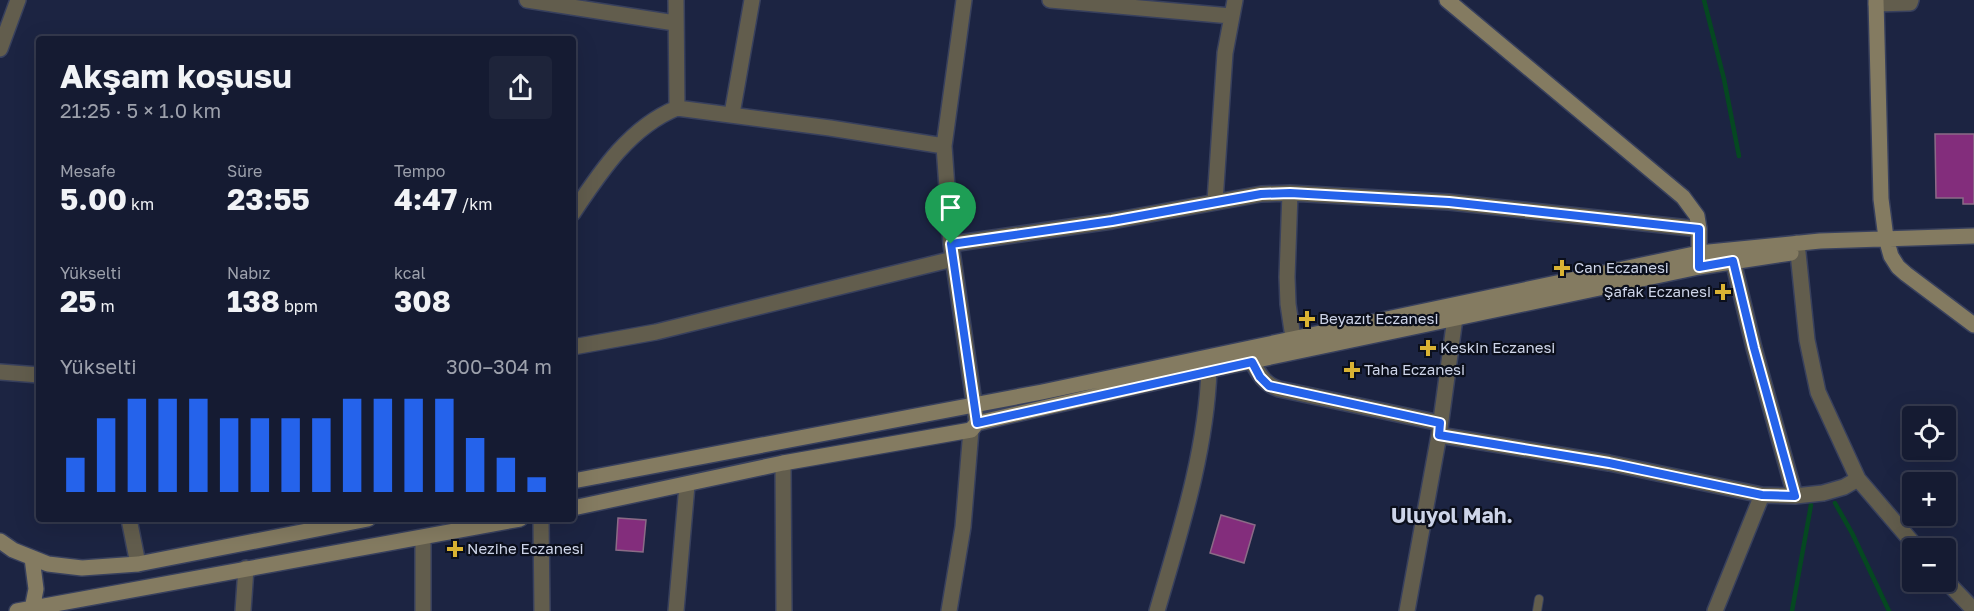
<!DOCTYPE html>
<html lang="tr">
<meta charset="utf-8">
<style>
:root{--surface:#151b32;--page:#1e243a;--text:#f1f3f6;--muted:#9da1ac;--line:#34394d;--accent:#2563eb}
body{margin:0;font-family:"Golos Text",sans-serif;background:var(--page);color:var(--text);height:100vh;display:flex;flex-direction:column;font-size:22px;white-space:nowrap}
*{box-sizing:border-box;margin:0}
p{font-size:20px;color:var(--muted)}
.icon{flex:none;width:33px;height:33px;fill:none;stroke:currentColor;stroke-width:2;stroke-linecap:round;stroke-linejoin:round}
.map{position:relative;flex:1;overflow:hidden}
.sheet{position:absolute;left:36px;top:36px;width:540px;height:486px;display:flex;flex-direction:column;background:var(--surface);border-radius:6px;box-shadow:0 6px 24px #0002,0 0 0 2px var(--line)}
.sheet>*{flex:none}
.tools{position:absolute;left:1902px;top:406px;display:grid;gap:12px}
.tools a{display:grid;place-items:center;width:54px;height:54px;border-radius:6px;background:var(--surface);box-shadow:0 6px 24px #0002,0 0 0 2px var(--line);font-size:30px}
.pin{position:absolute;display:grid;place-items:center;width:51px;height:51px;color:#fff;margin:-62px -26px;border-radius:50% 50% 50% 0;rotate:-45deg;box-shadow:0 0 6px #0007}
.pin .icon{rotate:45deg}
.round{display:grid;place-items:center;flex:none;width:63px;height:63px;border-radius:6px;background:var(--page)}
.head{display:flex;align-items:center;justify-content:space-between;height:102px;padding:0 24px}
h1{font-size:33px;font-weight:700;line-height:45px}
.stats{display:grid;grid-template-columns:repeat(3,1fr);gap:9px;height:102px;padding:6px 24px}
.stats div{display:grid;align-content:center}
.stats b{font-size:30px;font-weight:700}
.stats small{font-size:16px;font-weight:400}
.stats p{font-size:16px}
.chart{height:168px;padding:12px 24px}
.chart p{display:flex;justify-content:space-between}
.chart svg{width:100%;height:108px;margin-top:6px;stroke:var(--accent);stroke-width:6}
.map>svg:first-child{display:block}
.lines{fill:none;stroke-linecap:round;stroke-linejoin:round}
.stream{stroke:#054821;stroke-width:4.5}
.building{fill:#832d7c;stroke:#8b6b87;stroke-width:1.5}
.lane-casing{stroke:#38405d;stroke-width:10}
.street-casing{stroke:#38405d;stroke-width:18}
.secondary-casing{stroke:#38405d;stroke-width:18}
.lane{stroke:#625d4d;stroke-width:8}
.street{stroke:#625d4d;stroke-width:15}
.secondary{stroke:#847b61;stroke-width:15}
.route-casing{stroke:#fff;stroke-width:12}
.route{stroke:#2563eb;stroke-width:8}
.poi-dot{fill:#dab333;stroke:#0b0f1c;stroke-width:2}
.labels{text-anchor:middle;stroke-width:4.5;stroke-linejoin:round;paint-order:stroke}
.poi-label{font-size:15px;fill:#cdd4e8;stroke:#0b0f1c;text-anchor:start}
.district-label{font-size:21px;font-weight:bold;fill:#cdd4e8;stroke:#0b0f1c}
</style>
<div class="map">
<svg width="1974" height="611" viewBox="0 0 1974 611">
<rect width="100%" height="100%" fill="#1c2442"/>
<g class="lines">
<!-- stream -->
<path class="stream" d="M1704 0 1724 79 1739 156
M1835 503 1852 533 1889 611
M1792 611 1811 505"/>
</g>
<!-- building -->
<path class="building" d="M1935 134H1974V204H1963V198H1936Z
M1221 515 1255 525 1244 563 1210 553Z
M618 518 646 520 643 552 616 550Z"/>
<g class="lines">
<!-- lane casing -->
<g class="lane-casing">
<path id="lane" d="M1537 611 1539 599"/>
</g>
<!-- street casing -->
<g class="street-casing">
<path id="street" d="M527 0 675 23
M676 0 677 108
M964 0 944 146 951 244 977 423
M1050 0 1231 16
M1876 4 1910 3 1911 0
M0 49 18 0
M732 114 752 0
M1290 193 1287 277 1288 304 1295 351
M1215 201 1225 53 1235 0
M573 213C601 171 630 127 677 108L830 128 944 146
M1797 243 1807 340 1818 392 1858 479 1918 549
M951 244 1112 221 1261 194 1290 193 1449 202 1699 229
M1733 261 1754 348 1795 496
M573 347 656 332 953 259
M1252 362C1260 375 1264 384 1279 389L1440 423
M0 372 39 375
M1439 435 1609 463 1762 495 1795 496 1823 493 1844 487 1858 479
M783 463 784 611
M129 519 138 564
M541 519 542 611
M423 538V611
M1946 581 1974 610
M243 611 246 568
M676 611 687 485
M949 611 963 527 971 430
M1157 611C1180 532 1206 453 1209 370
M1407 611 1439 435 1455 318
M1715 611 1762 495"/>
</g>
<!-- secondary casing -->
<g class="secondary-casing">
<path id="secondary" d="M1447 0 1683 197 1697 216 1699 229V263
M1876 0 1881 199 1886 238 1891 256 1898 267 1906 274 1974 325
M573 481 1042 392 1699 253 1820 241 1974 236
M573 508 783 463 971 430 977 423 1209 370 1699 267 1791 253
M0 541 13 550 48 564 82 568 138 564 368 519
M32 609 36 589 32 558
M17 611 520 519"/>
</g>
<!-- lane -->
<use href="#lane" class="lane"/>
<!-- street -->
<use href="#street" class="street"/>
<!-- secondary -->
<use href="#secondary" class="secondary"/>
</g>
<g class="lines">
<!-- route casing -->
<g class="route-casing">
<path id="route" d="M1290 193 1449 202 1699 229V267L1733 261 1754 348 1795 496 1762 495 1609 463 1439 435 1440 423 1269 386 1260 377 1252 362 977 423 951 244 1112 221 1261 194Z"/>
</g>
<!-- route -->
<use href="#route" class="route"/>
</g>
<!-- markers -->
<g class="poi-dot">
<path d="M1559 259h6v6h6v6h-6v6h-6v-6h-6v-6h6z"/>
<path d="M1720 283h6v6h6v6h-6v6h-6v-6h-6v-6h6z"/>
<path d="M1304 310h6v6h6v6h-6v6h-6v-6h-6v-6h6z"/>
<path d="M1425 339h6v6h6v6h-6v6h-6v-6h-6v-6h6z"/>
<path d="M1349 361h6v6h6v6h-6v6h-6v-6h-6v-6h6z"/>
<path d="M452 540h6v6h6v6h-6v6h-6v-6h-6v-6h6z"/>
</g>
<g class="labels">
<!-- poi labels -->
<g class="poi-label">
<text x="1574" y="273">Can Eczanesi</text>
<text x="1711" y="297" text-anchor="end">Şafak Eczanesi</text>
<text x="1319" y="324">Beyazıt Eczanesi</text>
<text x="1440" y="353">Keskin Eczanesi</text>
<text x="1364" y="375">Taha Eczanesi</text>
<text x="467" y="554">Nezihe Eczanesi</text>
</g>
<!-- district labels -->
<g class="district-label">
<text x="1452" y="523">Uluyol Mah.</text>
</g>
</g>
</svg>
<div class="tools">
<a><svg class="icon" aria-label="locate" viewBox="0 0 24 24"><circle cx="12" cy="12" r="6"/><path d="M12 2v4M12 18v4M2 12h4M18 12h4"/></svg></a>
<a>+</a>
<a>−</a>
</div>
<div class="pin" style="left:951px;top:244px;background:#1e9e55"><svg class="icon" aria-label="arrive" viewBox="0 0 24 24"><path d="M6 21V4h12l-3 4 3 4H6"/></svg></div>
<section class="sheet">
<div class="head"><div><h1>Akşam koşusu</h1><p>21:25 · 5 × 1.0 km</p></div><a class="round"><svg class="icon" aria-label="share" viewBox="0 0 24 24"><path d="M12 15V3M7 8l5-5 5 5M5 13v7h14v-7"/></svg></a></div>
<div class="stats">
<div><p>Mesafe</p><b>5.00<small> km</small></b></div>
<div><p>Süre</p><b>23:55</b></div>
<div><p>Tempo</p><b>4:47<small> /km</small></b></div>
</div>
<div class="stats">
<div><p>Yükselti</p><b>25<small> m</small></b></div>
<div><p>Nabız</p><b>138<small> bpm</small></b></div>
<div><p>kcal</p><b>308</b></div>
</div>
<div class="chart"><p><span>Yükselti</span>300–304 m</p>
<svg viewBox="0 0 160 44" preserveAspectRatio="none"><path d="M5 44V30M15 44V14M25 44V6M35 44V6M45 44V6M55 44V14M65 44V14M75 44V14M85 44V14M95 44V6M105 44V6M115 44V6M125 44V6M135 44V22M145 44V30M155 44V38"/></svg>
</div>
</section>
</div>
